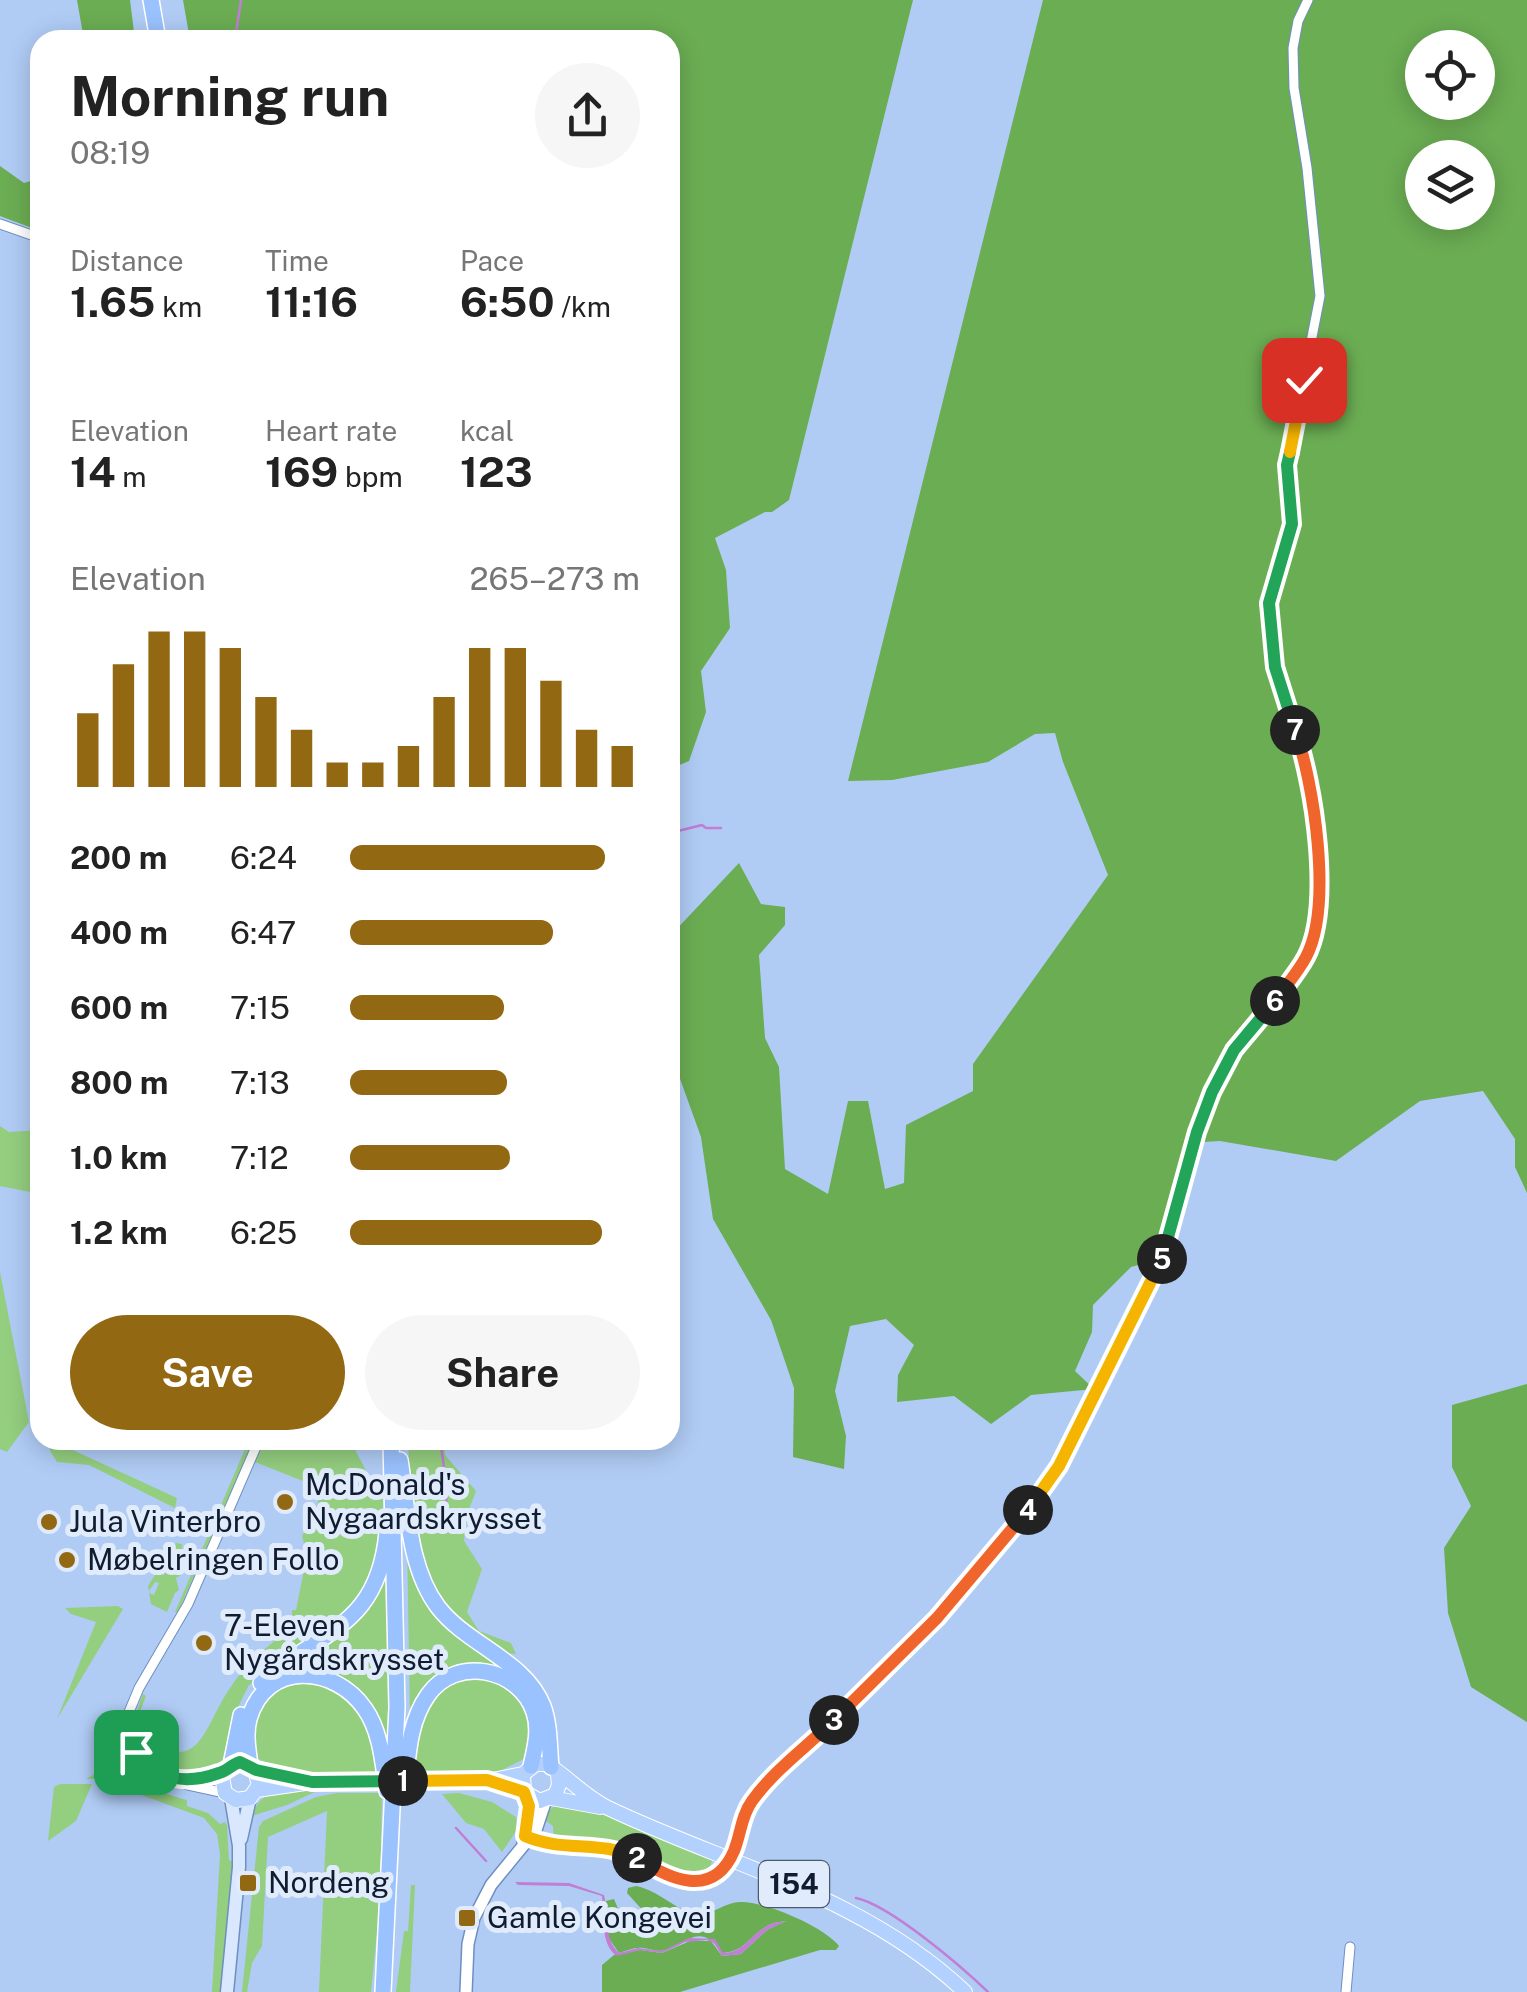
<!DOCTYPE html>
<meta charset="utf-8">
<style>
:root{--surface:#fff;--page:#f6f6f6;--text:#222;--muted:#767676;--accent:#936813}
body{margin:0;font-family:"Public Sans",sans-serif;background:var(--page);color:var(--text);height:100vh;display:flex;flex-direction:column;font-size:38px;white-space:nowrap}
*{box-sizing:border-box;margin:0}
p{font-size:32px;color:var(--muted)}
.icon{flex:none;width:55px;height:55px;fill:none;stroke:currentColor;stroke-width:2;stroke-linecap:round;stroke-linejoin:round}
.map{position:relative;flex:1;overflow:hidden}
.details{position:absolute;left:30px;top:30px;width:650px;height:1420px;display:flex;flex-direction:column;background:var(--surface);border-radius:30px;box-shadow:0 5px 25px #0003}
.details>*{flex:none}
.tools{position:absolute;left:1405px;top:30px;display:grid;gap:20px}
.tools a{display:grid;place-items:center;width:90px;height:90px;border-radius:50%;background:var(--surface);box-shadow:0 5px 25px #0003;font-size:50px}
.pin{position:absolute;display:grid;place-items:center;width:85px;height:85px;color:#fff;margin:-42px;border-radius:20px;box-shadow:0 5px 15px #0006}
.km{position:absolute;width:50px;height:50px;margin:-25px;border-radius:50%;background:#222;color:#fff;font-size:28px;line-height:50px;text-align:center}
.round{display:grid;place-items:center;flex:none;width:105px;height:105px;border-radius:52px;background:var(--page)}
.overview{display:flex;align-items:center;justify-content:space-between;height:170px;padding:0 40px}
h1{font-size:55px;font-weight:700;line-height:75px}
.metrics{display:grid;grid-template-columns:repeat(3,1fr);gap:15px;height:170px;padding:10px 40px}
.metrics div{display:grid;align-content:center}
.metrics b{font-size:42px;font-weight:700}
.metrics small{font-size:28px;font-weight:400}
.metrics p{font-size:28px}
.chart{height:280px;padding:20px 40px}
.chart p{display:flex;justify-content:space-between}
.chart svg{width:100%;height:180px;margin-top:10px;stroke:var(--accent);stroke-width:6}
.cta{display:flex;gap:20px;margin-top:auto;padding:20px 40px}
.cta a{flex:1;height:115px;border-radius:60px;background:var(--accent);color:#fff;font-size:40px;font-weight:700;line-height:115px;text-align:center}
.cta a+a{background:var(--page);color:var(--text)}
ul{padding:0 40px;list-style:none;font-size:32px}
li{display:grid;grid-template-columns:160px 120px 1fr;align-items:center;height:75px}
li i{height:25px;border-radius:12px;background:var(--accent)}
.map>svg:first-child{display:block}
.green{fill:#94ce7f}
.forest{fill:#6bad53;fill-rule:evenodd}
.water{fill:#c07ed4}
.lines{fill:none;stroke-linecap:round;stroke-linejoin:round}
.stream{stroke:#c07ed4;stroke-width:2.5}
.minor-casing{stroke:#6e8fc0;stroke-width:11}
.tertiary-casing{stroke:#6e8fc0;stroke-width:14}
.secondary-casing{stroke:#6e8fc0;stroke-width:15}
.primary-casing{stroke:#fff;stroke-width:16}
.trunk-casing{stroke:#fff;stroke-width:18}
.minor{stroke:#fff;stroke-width:9}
.tertiary{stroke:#fff;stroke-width:11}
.secondary{stroke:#d9e8ff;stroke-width:12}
.primary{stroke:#b3d1fe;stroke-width:14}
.trunk{stroke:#9ac2fe;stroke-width:15}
.minor-bridge-casing{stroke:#6e8fc0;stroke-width:11;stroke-linecap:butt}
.primary-bridge-casing{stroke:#fff;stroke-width:16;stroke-linecap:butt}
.minor-bridge{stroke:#fff;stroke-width:9}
.primary-bridge{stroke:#b3d1fe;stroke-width:14}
.split-1-casing{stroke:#fff;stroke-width:20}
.split-2-casing{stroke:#fff;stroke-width:20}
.split-3-casing{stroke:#fff;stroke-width:20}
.split-4-casing{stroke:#fff;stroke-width:20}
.split-5-casing{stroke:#fff;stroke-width:20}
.split-6-casing{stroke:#fff;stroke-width:20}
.split-7-casing{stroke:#fff;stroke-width:20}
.split-8-casing{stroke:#fff;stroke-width:20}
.split-9-casing{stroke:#fff;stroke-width:20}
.split-1{stroke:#22a559;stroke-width:12}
.split-2{stroke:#f5b400;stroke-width:12}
.split-3{stroke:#f0652b;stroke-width:12}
.split-4{stroke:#f0652b;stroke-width:12}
.split-5{stroke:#f5b400;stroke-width:12}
.split-6{stroke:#22a559;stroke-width:12}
.split-7{stroke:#f0652b;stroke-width:12}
.split-8{stroke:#22a559;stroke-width:12}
.split-9{stroke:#f5b400;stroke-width:12}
.poi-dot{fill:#936813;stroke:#e0ebfb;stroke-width:4}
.labels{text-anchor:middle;stroke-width:10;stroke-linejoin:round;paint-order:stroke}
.shield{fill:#e0ebfb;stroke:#4e5b6d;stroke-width:2.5}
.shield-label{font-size:28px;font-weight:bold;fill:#101d30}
.poi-label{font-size:30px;fill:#101d30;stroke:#e0ebfb;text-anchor:start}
</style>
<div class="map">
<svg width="1527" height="1992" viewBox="0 0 1527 1992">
<rect width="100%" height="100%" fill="#b0ccf5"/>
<!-- green -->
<path class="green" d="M0 1126 9 1132 40 1130V1194L0 1186Z
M0 1272 29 1422 7 1452 0 1449Z
M51 1440 177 1498 175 1508 89 1465 57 1462 50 1451Z
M249 1440H254L178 1612H175Z
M265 1440H350L376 1490 383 1489V1526L374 1569 367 1586 344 1617 249 1685 236 1711 222 1761C178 1799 116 1752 143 1694L146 1696 139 1714 144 1735C200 1780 204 1725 230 1688 247 1662 268 1646 292 1627V1610H296L307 1555 302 1536 310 1523 323 1489 255 1462Z
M408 1440H444L445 1455 476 1491 468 1512 464 1541 482 1569 467 1612 479 1631 511 1643 516 1654C498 1653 488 1644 474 1634 412 1591 412 1508 408 1440Z
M407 1537 420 1586 505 1666 504 1671C440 1657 442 1673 410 1722Z
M176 1543 182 1544 181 1575 176 1578 179 1590 175 1593 167 1612 151 1604 149 1593 154 1595 159 1583 155 1582 149 1591 148 1586 156 1573 164 1575 166 1570 160 1568 171 1562 169 1556Z
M389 1543 391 1773 357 1691 285 1674 284 1669 349 1624Z
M118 1606 123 1609 57 1719 96 1622 71 1614 65 1608Z
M468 1676C523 1679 537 1707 526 1758L500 1771 413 1774C414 1744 418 1703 445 1685 450 1680 461 1679 468 1676Z
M293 1682 333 1684 363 1712 382 1775 283 1772 257 1758C248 1725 258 1691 293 1682Z
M110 1750 121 1765 122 1760C142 1782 158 1793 187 1800V1806L208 1813 220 1824 225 1822 227 1825 229 1860 234 1863 221 1992H212L220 1854 217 1834 204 1818 139 1794 109 1778 86 1779 95 1774V1768Z
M60 1784H92L76 1821 48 1841 54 1787Z
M296 1788 319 1790 287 1805 252 1816C259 1793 275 1792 296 1788Z
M337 1793H382L380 1902 371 1992H319L327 1811 268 1837 262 1946 252 1963 247 1992H242L259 1827 263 1821 316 1797Z
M459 1793 492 1802 516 1817 517 1830 502 1852 484 1829 466 1823 442 1794Z
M556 1804 604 1815 713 1858 708 1872C675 1890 648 1854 619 1844 599 1836 575 1841 554 1842L553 1826 546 1821 548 1812Z
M411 1885H415L410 1992H396L404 1931H408Z"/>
<!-- forest -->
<path class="forest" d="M77 0H130L135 40H84Z
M183 0H913L789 500 772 512H765L715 538 726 570 730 628 701 671 706 712 689 761 670 769V40H190Z
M1043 0H1527V1193L1515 1167V1139L1483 1091 1420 1101 1336 1161 1220 1141 1188 1143 1164 1258 1131 1267 1093 1305 1092 1332 1075 1371 1094 1389 1031 1395 991 1424 954 1396 897 1402 898 1375 914 1345 886 1319 850 1326 835 1391 846 1436 844 1469 793 1457 794 1388 771 1320 713 1219 701 1137 670 1051V936L739 863 761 904 785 907V925L759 955 765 1038 779 1067 785 1169 828 1194 848 1101H868L885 1189 904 1183 906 1125 973 1091V1064L1108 875 1063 762 1055 733 1035 734 988 762 892 780 848 781ZM1422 48H1478V102H1422ZM1422 158H1478V212H1422Z
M0 166 24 183 40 178V231L0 216Z
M1527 1384V1722L1471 1687 1448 1613 1444 1548 1471 1506 1452 1467V1405Z
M636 1886C660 1891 672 1908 693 1913 711 1917 723 1903 739 1902 763 1900 825 1927 839 1946L836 1950H820L680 1992H602V1965L614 1955 640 1950 662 1953 690 1941H711L722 1956 741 1954 767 1930 786 1921C780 1922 774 1922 769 1925 750 1934 747 1951 723 1953 696 1917 686 1950 659 1951 656 1951 646 1948 643 1948 634 1947 627 1951 619 1953L608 1937 606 1901 614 1899 621 1916 643 1919 646 1914 627 1893 628 1888Z"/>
<!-- water -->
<path class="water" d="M515 1882 569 1883 604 1895C609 1914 603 1938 619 1953L638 1948 662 1951 689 1938 715 1939 723 1953C746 1952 750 1934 769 1925 774 1922 780 1922 786 1921L767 1930 741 1954 722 1956 714 1943 707 1940 685 1942 662 1953 640 1950 617 1956C600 1945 604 1914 602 1896L569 1886 518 1885Z"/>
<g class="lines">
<!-- stream -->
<path class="stream" d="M235 40 241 0
M670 833 702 825 706 828H721
M440 1440 447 1487 446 1507
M456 1828 486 1861
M856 1898C890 1905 962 1967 988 1992"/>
<!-- minor casing -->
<g class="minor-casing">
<path id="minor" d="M0 224 40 238
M177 1779 223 1772
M225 1793 188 1785 148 1768 131 1741 129 1712 139 1688 188 1604 259 1440
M739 1828 749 1804 766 1783 793 1760 937 1618 1034 1503 1059 1466 1137 1314 1165 1253 1197 1132 1211 1092 1234 1050 1263 1019 1308 954 1318 904 1316 813 1306 757 1275 667 1269 603 1292 524 1287 465 1320 296 1307 168 1294 88 1293 48 1298 21 1308 0
M527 1837 563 1847 603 1845 635 1857 676 1880 706 1879
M1346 1992 1350 1947"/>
</g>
<!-- tertiary casing -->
<g class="tertiary-casing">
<path id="tertiary" d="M523 1842 529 1818 528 1797
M466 1992 468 1944 474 1918 491 1885 536 1830 546 1800"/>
</g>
<!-- secondary casing -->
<g class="secondary-casing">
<path id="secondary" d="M241 1839 250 1798
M227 1992 239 1867V1846L231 1798"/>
</g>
<!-- primary casing -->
<g class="primary-casing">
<path id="primary" d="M255 1770 259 1785 250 1798 236 1800 225 1793 222 1777 227 1768 235 1763 312 1782
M523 1774 524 1792 540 1801 555 1795 559 1785 558 1775
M448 1781H487L523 1774 536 1764H547C568 1777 585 1797 608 1808 730 1866 864 1896 965 1992
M257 1790 312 1782 351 1781
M551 1798 600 1807"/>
</g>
<!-- trunk casing -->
<g class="trunk-casing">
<path id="trunk" d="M151 0 158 40
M400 1460C408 1508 408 1567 438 1607 467 1645 525 1660 543 1706 550 1725 549 1747 551 1767
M261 1683C321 1629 378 1628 387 1532
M231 1765 241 1715
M250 1765C248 1750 245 1734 249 1719 266 1660 335 1665 365 1709 381 1732 383 1764 387 1791
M404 1792C408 1759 408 1723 428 1695 456 1655 519 1668 534 1712 540 1729 535 1749 531 1766
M383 1992 397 1707 391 1440"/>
</g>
<!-- minor -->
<use href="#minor" class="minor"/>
<!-- tertiary -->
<use href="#tertiary" class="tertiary"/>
<!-- secondary -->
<use href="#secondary" class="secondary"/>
<!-- primary -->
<use href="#primary" class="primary"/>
<!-- trunk -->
<use href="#trunk" class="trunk"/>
<!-- minor-bridge casing -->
<g class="minor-bridge-casing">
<path id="minor-bridge" d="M706 1879 729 1860 739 1828"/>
</g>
<!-- primary-bridge casing -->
<g class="primary-bridge-casing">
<path id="primary-bridge" d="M351 1781H448"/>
</g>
<!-- minor-bridge -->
<use href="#minor-bridge" class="minor-bridge"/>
<!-- primary-bridge -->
<use href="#primary-bridge" class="primary-bridge"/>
</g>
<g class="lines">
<!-- split-1 casing -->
<g class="split-1-casing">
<path id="split-1" d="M136 1752C156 1780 186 1785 219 1773 227 1771 231 1765 240 1762L256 1770 312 1782 403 1781"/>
</g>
<!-- split-2 casing -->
<g class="split-2-casing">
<path id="split-2" d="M403 1781 487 1780 524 1792 529 1806 525 1836C564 1853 598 1839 637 1858"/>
</g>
<!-- split-3 casing -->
<g class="split-3-casing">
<path id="split-3" d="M637 1858C669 1879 713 1900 734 1851 741 1834 741 1816 752 1801 774 1770 808 1746 834 1720"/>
</g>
<!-- split-4 casing -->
<g class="split-4-casing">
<path id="split-4" d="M834 1720 937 1618 1028 1510"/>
</g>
<!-- split-5 casing -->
<g class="split-5-casing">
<path id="split-5" d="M1028 1510 1059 1466 1162 1259"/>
</g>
<!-- split-6 casing -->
<g class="split-6-casing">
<path id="split-6" d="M1162 1259 1197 1132 1212 1092 1234 1050 1275 1001"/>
</g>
<!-- split-7 casing -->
<g class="split-7-casing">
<path id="split-7" d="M1275 1001C1285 987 1298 972 1306 957 1333 906 1314 783 1295 730"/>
</g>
<!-- split-8 casing -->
<g class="split-8-casing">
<path id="split-8" d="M1290 452 1287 465 1292 524 1269 603 1275 667 1295 730"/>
</g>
<!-- split-9 casing -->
<g class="split-9-casing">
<path id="split-9" d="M1290 452 1304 380"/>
</g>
<!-- split-1 -->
<use href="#split-1" class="split-1"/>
<!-- split-2 -->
<use href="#split-2" class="split-2"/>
<!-- split-3 -->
<use href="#split-3" class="split-3"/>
<!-- split-4 -->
<use href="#split-4" class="split-4"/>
<!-- split-5 -->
<use href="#split-5" class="split-5"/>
<!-- split-6 -->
<use href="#split-6" class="split-6"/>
<!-- split-7 -->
<use href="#split-7" class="split-7"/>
<!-- split-8 -->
<use href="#split-8" class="split-8"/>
<!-- split-9 -->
<use href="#split-9" class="split-9"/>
</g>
<!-- markers -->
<g class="poi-dot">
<circle cx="285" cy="1502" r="10"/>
<circle cx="49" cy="1522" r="10"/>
<circle cx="67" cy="1560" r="10"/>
<circle cx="204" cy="1643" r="10"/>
<rect x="238" y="1873" width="20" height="20" rx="5"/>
<rect x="457" y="1908" width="20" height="20" rx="5"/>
</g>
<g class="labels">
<!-- shield labels -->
<rect class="shield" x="759" y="1861" width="70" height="46" rx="8"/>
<g class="shield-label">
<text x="794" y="1894">154</text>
</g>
<!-- poi labels -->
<g class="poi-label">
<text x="305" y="1495">McDonald's<tspan x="305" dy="34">Nygaardskrysset</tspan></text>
<text x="69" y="1532">Jula Vinterbro</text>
<text x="87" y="1570">Møbelringen Follo</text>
<text x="224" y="1636">7-Eleven<tspan x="224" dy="34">Nygårdskrysset</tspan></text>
<text x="268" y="1893">Nordeng</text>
<text x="487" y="1928">Gamle Kongevei</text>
</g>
</g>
</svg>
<div class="tools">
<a><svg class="icon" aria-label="locate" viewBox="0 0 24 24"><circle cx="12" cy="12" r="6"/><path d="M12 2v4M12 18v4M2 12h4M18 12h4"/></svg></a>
<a><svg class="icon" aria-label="layers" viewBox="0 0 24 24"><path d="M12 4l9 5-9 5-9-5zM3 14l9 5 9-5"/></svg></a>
</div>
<div class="pin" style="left:136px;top:1752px;background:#1e9e55"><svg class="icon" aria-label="arrive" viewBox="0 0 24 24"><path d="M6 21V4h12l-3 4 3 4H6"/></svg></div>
<div class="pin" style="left:1304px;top:380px;background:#d93025"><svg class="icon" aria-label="check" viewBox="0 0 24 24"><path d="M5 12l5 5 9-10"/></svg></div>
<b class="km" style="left:403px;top:1781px">1</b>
<b class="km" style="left:637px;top:1858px">2</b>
<b class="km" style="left:834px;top:1720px">3</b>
<b class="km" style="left:1028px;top:1510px">4</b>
<b class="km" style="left:1162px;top:1259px">5</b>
<b class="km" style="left:1275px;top:1001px">6</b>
<b class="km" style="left:1295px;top:730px">7</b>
<section class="details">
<div class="overview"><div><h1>Morning run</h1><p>08:19</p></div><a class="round"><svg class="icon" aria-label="share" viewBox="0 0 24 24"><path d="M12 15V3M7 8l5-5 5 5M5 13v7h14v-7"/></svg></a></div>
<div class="metrics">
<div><p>Distance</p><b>1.65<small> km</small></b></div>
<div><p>Time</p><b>11:16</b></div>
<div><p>Pace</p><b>6:50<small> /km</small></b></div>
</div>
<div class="metrics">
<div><p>Elevation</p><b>14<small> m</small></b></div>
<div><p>Heart rate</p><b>169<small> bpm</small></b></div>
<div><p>kcal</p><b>123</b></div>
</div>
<div class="chart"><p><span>Elevation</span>265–273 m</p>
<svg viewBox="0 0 160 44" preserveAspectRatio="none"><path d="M5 44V26M15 44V14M25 44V6M35 44V6M45 44V10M55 44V22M65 44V30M75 44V38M85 44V38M95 44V34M105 44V22M115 44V10M125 44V10M135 44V18M145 44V30M155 44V34"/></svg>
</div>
<ul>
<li><b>200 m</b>6:24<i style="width:88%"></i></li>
<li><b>400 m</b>6:47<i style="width:70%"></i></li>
<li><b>600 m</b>7:15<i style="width:53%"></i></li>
<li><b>800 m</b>7:13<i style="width:54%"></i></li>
<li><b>1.0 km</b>7:12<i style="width:55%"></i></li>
<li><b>1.2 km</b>6:25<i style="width:87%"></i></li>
</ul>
<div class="cta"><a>Save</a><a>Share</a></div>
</section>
</div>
